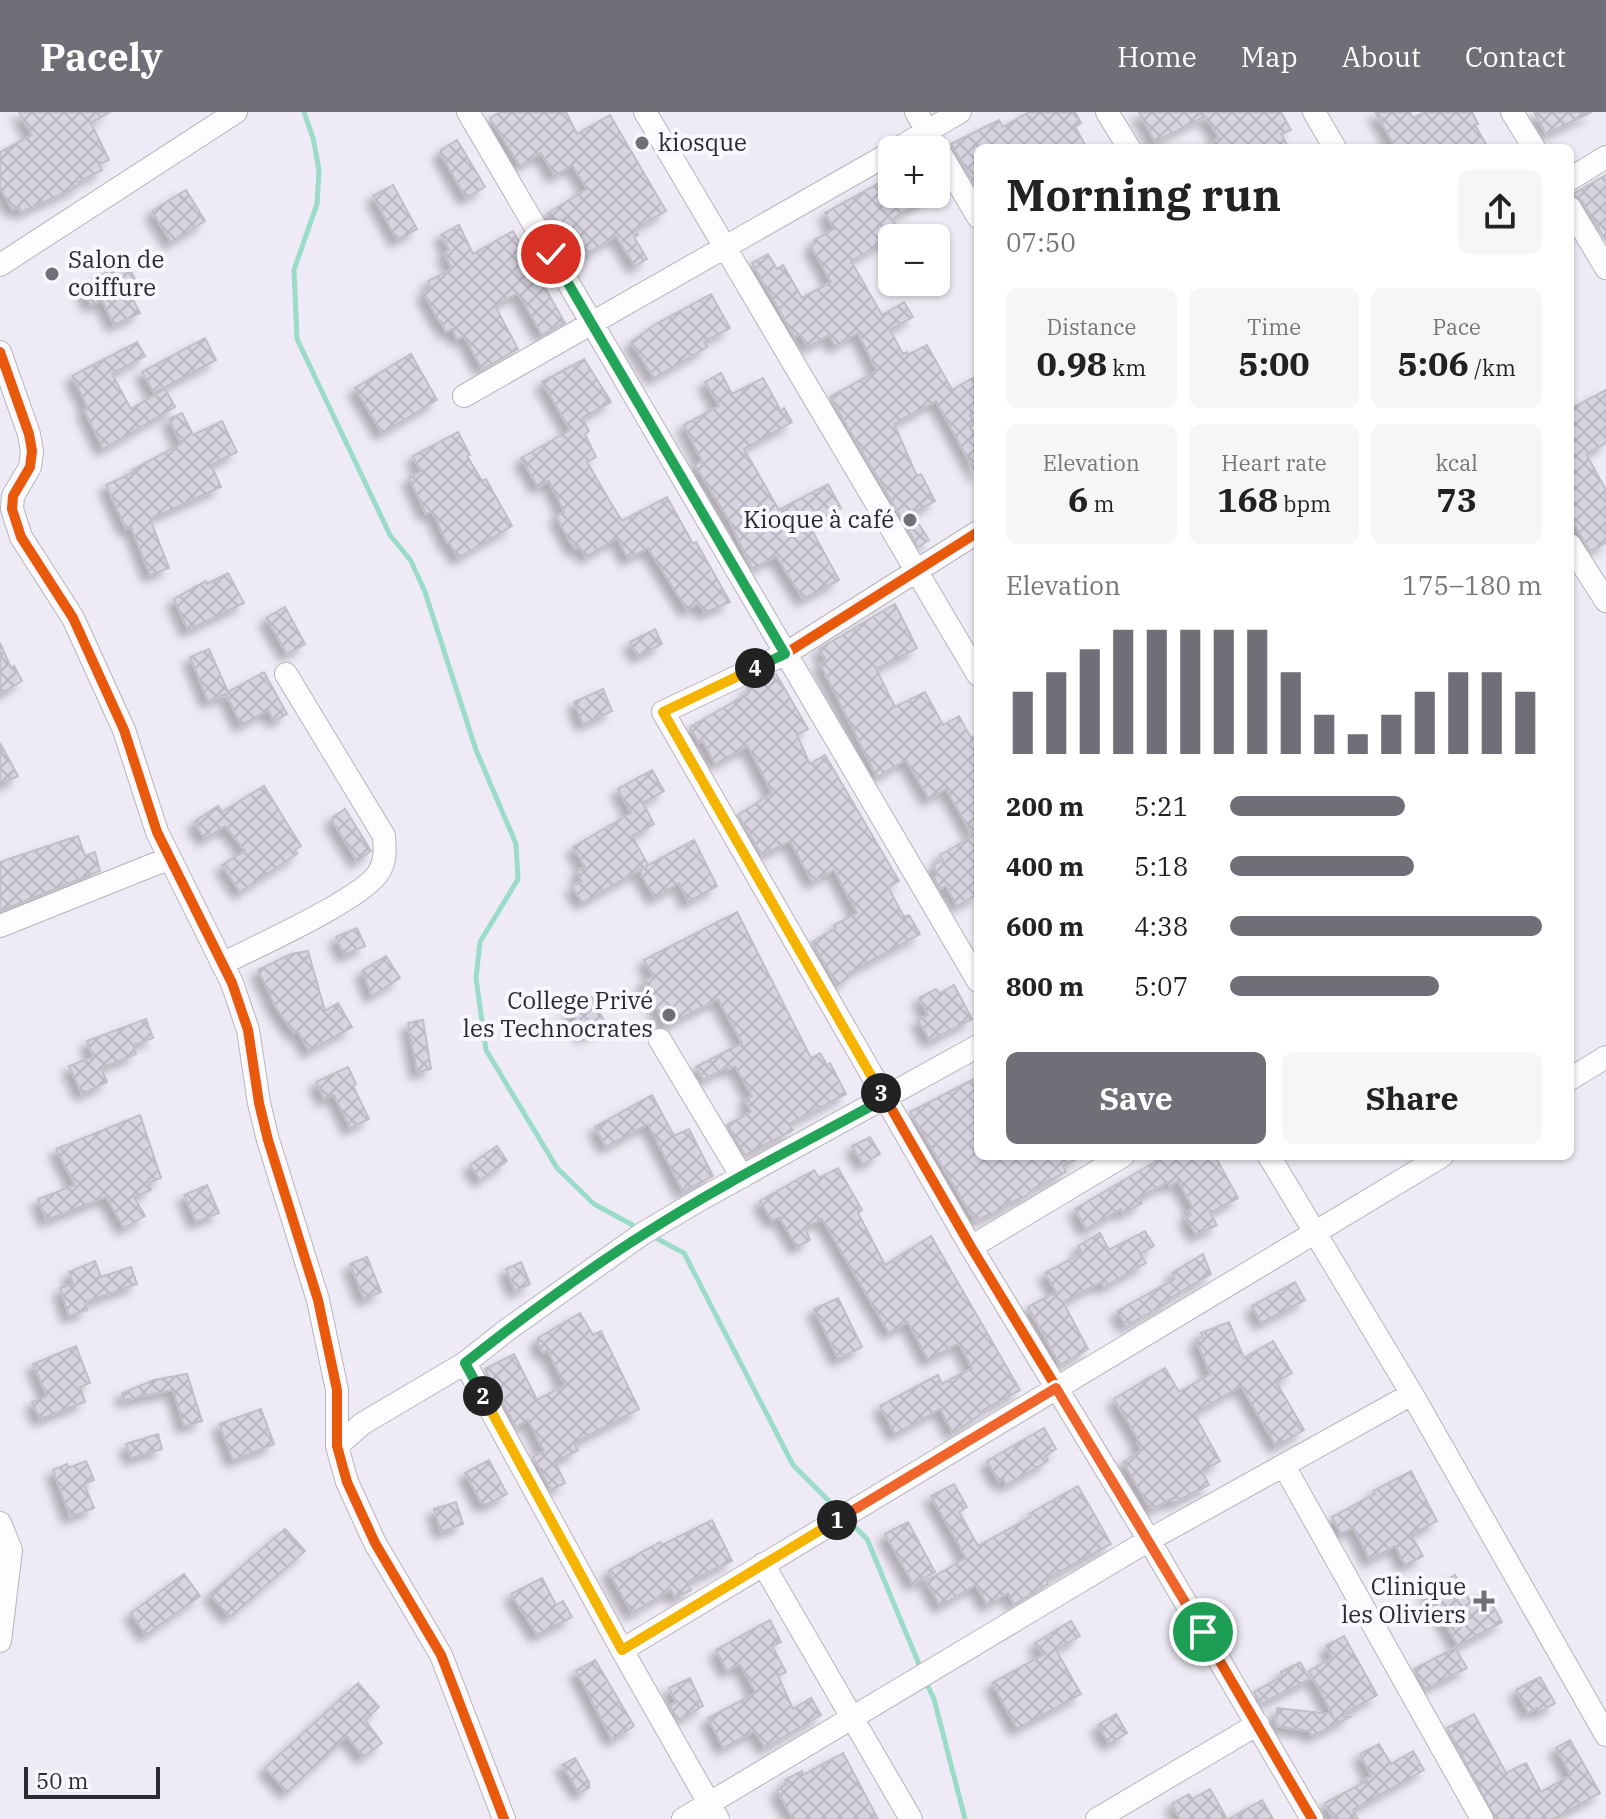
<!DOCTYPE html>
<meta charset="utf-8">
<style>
:root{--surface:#fff;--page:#f6f6f6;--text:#222;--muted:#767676;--accent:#706e76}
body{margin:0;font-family:"IBM Plex Serif",serif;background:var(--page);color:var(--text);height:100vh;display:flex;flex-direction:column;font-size:30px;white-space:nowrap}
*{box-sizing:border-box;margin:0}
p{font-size:26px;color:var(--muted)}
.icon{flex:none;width:44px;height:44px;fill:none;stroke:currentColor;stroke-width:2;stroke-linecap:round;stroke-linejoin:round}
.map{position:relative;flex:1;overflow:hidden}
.details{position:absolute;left:974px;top:32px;width:600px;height:1016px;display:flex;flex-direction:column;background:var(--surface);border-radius:12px;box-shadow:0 2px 6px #0004}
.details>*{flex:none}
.fabs{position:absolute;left:878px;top:24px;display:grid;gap:16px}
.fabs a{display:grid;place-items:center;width:72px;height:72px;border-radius:12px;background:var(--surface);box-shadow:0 2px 6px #0004;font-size:40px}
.scale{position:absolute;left:24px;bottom:20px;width:136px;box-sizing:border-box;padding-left:8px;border:4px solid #2c2a31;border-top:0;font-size:22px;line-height:28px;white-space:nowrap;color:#2c2a31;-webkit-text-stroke:6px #f9f7ff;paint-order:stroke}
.pin{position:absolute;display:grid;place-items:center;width:68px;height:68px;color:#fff;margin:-34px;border:4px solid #fff;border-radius:50%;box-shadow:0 2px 8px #0007}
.km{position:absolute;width:40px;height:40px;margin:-20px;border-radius:50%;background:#222;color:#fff;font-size:22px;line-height:40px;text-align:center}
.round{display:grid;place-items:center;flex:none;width:84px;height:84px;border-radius:12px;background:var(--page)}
.summary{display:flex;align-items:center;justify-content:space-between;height:136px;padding:0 32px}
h1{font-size:44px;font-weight:700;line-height:60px}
.figures{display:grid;grid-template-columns:repeat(3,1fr);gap:12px;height:136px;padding:8px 32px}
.figures div{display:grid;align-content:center;border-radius:12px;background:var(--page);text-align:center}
.figures b{font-size:34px;font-weight:700}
.figures small{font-size:22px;font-weight:400}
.figures p{font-size:22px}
.chart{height:224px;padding:16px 32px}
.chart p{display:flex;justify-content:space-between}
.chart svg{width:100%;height:144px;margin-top:8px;stroke:var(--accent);stroke-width:6}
.action{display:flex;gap:16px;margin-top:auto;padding:16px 32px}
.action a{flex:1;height:92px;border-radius:12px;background:var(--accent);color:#fff;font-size:32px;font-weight:700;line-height:92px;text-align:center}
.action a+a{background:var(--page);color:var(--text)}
ul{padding:0 32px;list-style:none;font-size:26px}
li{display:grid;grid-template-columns:128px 96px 1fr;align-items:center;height:60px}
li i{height:20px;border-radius:10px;background:var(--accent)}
header{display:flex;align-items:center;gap:48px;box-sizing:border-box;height:112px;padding:0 40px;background:var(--accent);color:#fff}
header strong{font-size:38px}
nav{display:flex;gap:44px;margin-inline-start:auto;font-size:28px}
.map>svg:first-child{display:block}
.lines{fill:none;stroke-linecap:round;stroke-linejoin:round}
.stream{stroke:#9bdbc9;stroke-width:5}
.building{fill:url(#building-cross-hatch);stroke:#c1bec6;stroke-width:2;filter:url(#shadow)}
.minor-casing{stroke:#b7b4bc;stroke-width:24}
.minor{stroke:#fdfcfe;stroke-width:22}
.cycleway-casing{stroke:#f9f7ff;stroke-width:15}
.cycleway{stroke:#e8590c;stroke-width:10}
.split-1-casing{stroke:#fff;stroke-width:16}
.split-2-casing{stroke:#fff;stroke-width:16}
.split-3-casing{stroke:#fff;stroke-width:16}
.split-4-casing{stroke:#fff;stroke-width:16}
.split-5-casing{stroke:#fff;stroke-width:16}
.split-1{stroke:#f0652b;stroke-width:10}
.split-2{stroke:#f5b400;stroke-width:10}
.split-3{stroke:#22a559;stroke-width:10}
.split-4{stroke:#f5b400;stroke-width:10}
.split-5{stroke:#22a559;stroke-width:10}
.poi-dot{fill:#706e76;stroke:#f9f7ff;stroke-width:3}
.labels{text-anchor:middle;stroke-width:8;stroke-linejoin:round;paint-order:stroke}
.poi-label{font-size:24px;fill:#2c2a31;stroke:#f9f7ff;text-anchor:end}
</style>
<header>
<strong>Pacely</strong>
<nav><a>Home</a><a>Map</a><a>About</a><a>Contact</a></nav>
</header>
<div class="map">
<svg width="1606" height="1707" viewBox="0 0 1606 1707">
<defs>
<pattern id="building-cross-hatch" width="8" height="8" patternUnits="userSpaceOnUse" patternTransform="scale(2)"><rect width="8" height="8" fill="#d8d4e1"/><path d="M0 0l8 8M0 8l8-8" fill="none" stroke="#bab6c2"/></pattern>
<filter id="shadow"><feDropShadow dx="-7" dy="7" stdDeviation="4" flood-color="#0004"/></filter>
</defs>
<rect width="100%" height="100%" fill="#efebf6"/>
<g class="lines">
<!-- stream -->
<path class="stream" d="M304 0 313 26 319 58 317 92 294 158 297 227 390 423 411 449 425 480 476 638 516 732 518 767 480 830 476 866 486 938 557 1056 594 1092 638 1116
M654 1125 684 1141 793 1353 839 1399
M849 1409 867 1427 921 1557
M926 1570 934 1587 965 1707"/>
</g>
<!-- building -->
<path class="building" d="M19 0H110L91 11 109 48 99 52 102 58 78 70 79 73 66 80 21 100 19 95 13 98 0 76V40L32 23Z
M500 0H566L577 22 610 3 666 99 635 117 638 123 634 125 647 147 635 154 616 124 577 148 548 101 587 77 572 53 555 64 541 41 520 54 490 6Z
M1029 0H1075L1081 11 1075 15 1087 36H978L976 74 951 32 999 8 1003 15Z
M1139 0H1281L1291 18 1281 22 1289 36H1203L1219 26 1205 4 1155 30Z
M1375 0H1410L1413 6 1425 0H1472L1478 12 1475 13 1488 36H1396Z
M1534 0H1592L1546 22Z
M457 28 485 75 466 86 441 43V38Z
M1606 63V129L1582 89 1573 82Z
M892 64V82H934L892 107 900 121 851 149 882 203 904 190 913 205 890 218 903 242 907 240 908 243 927 233 952 278 978 263V299L970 303 975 312 970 315 978 329V365L936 289 894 312 917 364 921 362 935 389 902 407 830 285 877 259 858 221 835 234 829 223 808 235 800 222 795 225 752 151 768 142 777 157 783 153 802 186 831 170 811 134 816 131 814 128 834 117 825 101Z
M393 73 417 117 397 128 373 84Z
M186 78 205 109 171 130 152 99Z
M459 113 473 142 513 119 565 211 542 223 518 181 495 194 518 237 482 257 464 224 457 227 452 217 446 220 441 209 439 210 423 180 431 176 428 169 452 157 444 141 449 138 441 123Z
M126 149 136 169 126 174 140 201 114 213 102 188 91 193 82 175Z
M711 182 730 216 704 230 707 235 654 266 631 230 656 212Z
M205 226 216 248 154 281 142 260Z
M137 230 145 244 112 262 131 297 165 277 175 295 103 337 84 298 88 296 72 264Z
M411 242 437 288 382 321 355 276Z
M584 247 611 290 582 306 589 319 585 322 596 345 587 350 609 388 622 409 667 385 693 432 696 430 730 490 704 501 699 491 687 498 648 436 628 447 617 426 586 445 580 435 575 437 570 430 556 404 564 400 549 369 538 375 521 346 570 318 542 270Z
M721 261 732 282 763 266 781 299 784 296 792 310 744 337 779 398 828 372 841 396 809 413 839 468 803 487 776 444 752 457 730 410 695 353 702 349 684 313 719 294 705 270Z
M1606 278V331L1586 342 1606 378V431L1590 439 1570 405V297Z
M182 301 193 323 222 309 237 340 211 353 221 375 150 407 169 456 150 463 131 415 126 417 106 373 134 360 132 358 181 332 169 307Z
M458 320 470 343 467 344 482 369 486 367 512 414 458 446 449 430 447 431 432 399 426 402 409 366 421 359 413 344Z
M913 403 929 428 918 435 903 409Z
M228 461 244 491 188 518 174 487 206 469 207 472Z
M895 492 917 536 876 557 895 595 925 580 943 613 959 604 971 626 978 622V782L957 794 946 774 940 777 934 766 938 763 933 753 943 748 940 743 973 724 946 677 929 687 906 648 877 665 820 552 826 548 819 537Z
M285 495 305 532 287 542 266 506Z
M655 517 662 532 638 544 630 530Z
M0 531 11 556 14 554 22 569 0 582Z
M209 537 228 580 264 560 287 602 274 609 268 598 241 613 226 582 208 589 190 545Z
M776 562 808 617 797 623 810 652 825 643 899 769 888 775 904 805 909 803 920 822 847 862 849 865 837 873 812 830 836 816 834 813 857 801 834 758 812 770 790 729 762 743 738 703 772 681 748 634 715 652 703 629 699 631 690 615 749 581 747 576Z
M603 577 612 599 583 612 574 590Z
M0 631 18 664 0 673Z
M652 658 664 679 643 691 654 712 632 724 648 753 582 791 572 774 582 769 577 759 585 755 573 735 631 701 618 677Z
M264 674 301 734 295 738 297 742 240 780 222 753 245 739 225 714 205 727 194 710 218 694 222 700Z
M345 697 371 739 357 749 333 710V705Z
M78 724 85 744 95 740 100 759 0 799V750Z
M694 728 717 774 688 790 679 771 655 786 641 763V757Z
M737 800 811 946 820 941 827 953 830 951 846 982 789 1012 793 1018 745 1043 727 1013 751 1000 745 988 752 984 735 954 728 958 727 955 703 968 696 955 742 931 718 887 666 914 643 870 653 864 644 848Z
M357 816 365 834 344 843 336 825Z
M308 839 325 899 338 891 352 915 309 939 297 918 294 921 276 896 258 858 291 842Z
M386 844 400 866 372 884 362 859Z
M954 873 972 907 930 929 918 908 928 903 919 886 936 877 939 882Z
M592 885 606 913 584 924 570 896Z
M146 907 153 926 133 933 136 942 101 956 107 970 82 982 69 954 93 945 87 929Z
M423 908 431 957 417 960 408 911Z
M348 955 356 972 353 974 369 1007 350 1016 334 983 324 987 316 970Z
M978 965V1044H1082L1063 1054 1066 1060 1033 1077 1026 1084 1007 1092 1008 1094 975 1109 910 1000Z
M652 983 674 1024 689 1017 713 1064 683 1080 648 1012 606 1035 595 1015Z
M140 1003 161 1066 148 1071 151 1078 134 1085 145 1104 124 1116 106 1085 46 1108 38 1087 75 1073 56 1037Z
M870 1025 880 1042 863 1052 852 1034Z
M497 1034 507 1049 480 1068 470 1053Z
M1165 1044H1215L1238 1086 1210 1101 1217 1113 1196 1123 1186 1106 1191 1103 1188 1099 1193 1096 1178 1069 1170 1074 1168 1070 1139 1085 1142 1091 1123 1101 1121 1097 1086 1117 1075 1097Z
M838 1056 862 1098 858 1101 885 1153 931 1124 1020 1278 980 1300 981 1302 953 1321 940 1297 895 1322 880 1294 938 1263 942 1272 972 1256 959 1231 928 1248 908 1210 889 1221 822 1107 805 1116 810 1128 797 1135 779 1105 772 1109 760 1089 814 1058 819 1066Z
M207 1073 219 1101 196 1110 184 1083Z
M1145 1119 1154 1134 1140 1142 1146 1151 1104 1175 1101 1170 1063 1190 1088 1237 1060 1253 1028 1195 1056 1180 1045 1161 1082 1141 1078 1134 1100 1121 1109 1138Z
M1203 1142 1211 1162 1167 1188 1168 1190 1126 1214 1117 1199 1175 1167 1172 1161Z
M367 1145 381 1180 364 1187 350 1152Z
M95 1149 101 1165 131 1155 137 1172 85 1190 87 1198 69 1204 60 1176 73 1172 69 1160Z
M521 1150 530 1172 515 1179 506 1157Z
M1295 1170 1305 1188 1261 1211 1252 1194Z
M838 1186 862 1235 838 1247 814 1197Z
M580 1201 593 1223 601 1219 639 1297 574 1331 578 1338 555 1350 565 1371 551 1378 533 1345 544 1339 528 1308 516 1315 485 1257 514 1242 537 1288 565 1273 547 1238 543 1241 538 1232V1226Z
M1229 1210 1244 1246 1273 1229 1292 1261 1276 1270 1304 1318 1276 1334 1241 1274 1194 1302 1220 1349 1202 1359 1209 1373 1173 1391 1171 1387 1151 1398 1123 1350 1141 1339 1137 1330 1139 1329 1114 1287 1165 1256 1179 1280 1210 1262 1196 1228 1203 1225 1201 1221Z
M76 1234 90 1271 80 1275 85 1290 40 1307 32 1290 47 1284 33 1252Z
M187 1262 202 1309 184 1314 173 1278 124 1288 122 1281 154 1268Z
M261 1297 274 1332 233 1348 219 1312Z
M1044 1316 1056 1337 1045 1344 1048 1349 1006 1373 1003 1367 999 1370 987 1349Z
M158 1322 162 1337 131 1346 126 1332Z
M489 1348 507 1382 488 1392H482L465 1361Z
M86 1349 94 1368 84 1372 94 1396 70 1405 53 1358 67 1352 68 1356Z
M1411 1359 1437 1409 1411 1423 1423 1444 1405 1453 1395 1434 1370 1448 1353 1415 1341 1422 1332 1405 1375 1382 1373 1379Z
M954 1372 967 1395 959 1400 978 1434 1031 1405 1029 1402 1078 1374 1111 1432 1046 1467 1048 1472 1014 1492 1008 1481 987 1493 976 1473 940 1494 926 1469 966 1446 931 1384Z
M456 1390 463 1412 441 1420 434 1397Z
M712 1408 732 1449 687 1470 691 1478 675 1486 671 1478 632 1501 608 1459 660 1430 662 1433Z
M908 1410 935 1460 913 1472 885 1422Z
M285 1417 305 1439 230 1505 210 1482Z
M184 1462 200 1484 146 1523 131 1501Z
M1455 1463 1470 1489 1485 1480 1502 1510 1458 1534 1427 1480Z
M542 1466 556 1493 563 1489 572 1505 537 1523 511 1482Z
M770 1508 781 1530 772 1534 786 1560 778 1564 793 1597 811 1586 821 1603 765 1636 755 1619 723 1636 708 1606 754 1582V1578L740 1552 727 1559 716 1538Z
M1071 1509 1080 1524 1056 1538 1081 1582 1017 1617 992 1571 1043 1543 1035 1531Z
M1344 1524 1377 1583 1340 1604 1350 1605 1312 1624 1309 1619 1275 1614 1277 1596 1332 1602 1309 1559 1332 1546 1326 1534Z
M1455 1536 1467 1556 1425 1577 1414 1557Z
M595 1548 634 1614 612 1628 576 1559Z
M1300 1550 1310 1567 1261 1592 1254 1580 1283 1564 1281 1560Z
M1540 1565 1555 1591 1539 1600 1537 1596 1528 1601 1516 1578Z
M690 1566 703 1594 678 1608 670 1594 676 1590 669 1576Z
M358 1571 379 1595 365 1608 382 1631 363 1645 347 1624 287 1680 265 1656Z
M1116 1602 1127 1621 1109 1632 1098 1613Z
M1474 1602 1506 1661 1526 1651 1541 1680 1571 1663 1556 1636 1570 1628 1600 1681 1553 1707H1496L1447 1616Z
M1379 1632 1391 1652 1413 1639 1424 1658 1353 1698 1358 1707H1333L1325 1691 1367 1669 1365 1667 1371 1664 1360 1642Z
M843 1641 878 1707H793L777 1678 787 1672 785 1668 802 1659 803 1663Z
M575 1646 589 1670V1676L579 1681 562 1653Z
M1210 1677 1227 1707H1180L1172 1692 1189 1682 1192 1687Z
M1262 1688 1273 1707H1229Z"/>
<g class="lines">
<!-- minor casing -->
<g class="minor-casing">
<path id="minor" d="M468 0 978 869
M645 0 978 563
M916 0 978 105
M1107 0 1129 36
M1314 0 1335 36
M1512 0 1534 36
M895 38 960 0
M1570 67 1606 45
M1570 96 1606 156
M0 153 236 0
M0 240 29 322 32 339 30 355 13 384 12 397 21 425 73 506 124 618 157 720 232 871 248 918 259 991 268 1028 318 1188 337 1278V1334L347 1370 375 1431 441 1543 504 1707
M464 284 892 40
M978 420 785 542 663 600 971 1135 1149 1428 1312 1707
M1570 433 1606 489
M0 814 170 746
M222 852C255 835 363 787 379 760 386 748 385 738 384 724L286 562
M660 928 742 1065
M1570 967 1606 945
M1269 1044 1412 1282 1606 1623
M971 1135 1123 1044
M465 1251 622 1538 718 1707
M337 1334 362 1312 465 1251 507 1218 642 1122 701 1087 978 934
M1284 1354 1482 1707
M0 1411 11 1438 0 1529
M763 1452 911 1707
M622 1538 1442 1044
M683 1707 1149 1428 1412 1282
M1097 1707 1258 1612"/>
</g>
<!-- minor -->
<use href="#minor" class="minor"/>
<!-- cycleway casing -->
<g class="cycleway-casing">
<path id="cycleway" d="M0 240 29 322 32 339 30 355 13 384 12 397 21 425 73 506 124 618 157 720 232 871 248 918 259 991 268 1028 318 1188 337 1278V1334L347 1370 375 1431 441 1543 504 1707
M978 420 785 542 663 600 971 1135 1149 1428 1312 1707"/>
</g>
<!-- cycleway -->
<use href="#cycleway" class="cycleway"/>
</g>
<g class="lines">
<!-- split-1 casing -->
<g class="split-1-casing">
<path id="split-1" d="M837 1408 1056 1276 1203 1520"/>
</g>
<!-- split-2 casing -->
<g class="split-2-casing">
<path id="split-2" d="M483 1284 622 1538 837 1408"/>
</g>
<!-- split-3 casing -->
<g class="split-3-casing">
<path id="split-3" d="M483 1284 465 1251C522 1206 582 1161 644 1122 721 1072 804 1031 884 987L881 981"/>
</g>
<!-- split-4 casing -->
<g class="split-4-casing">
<path id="split-4" d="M755 556 663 600 881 981"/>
</g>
<!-- split-5 casing -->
<g class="split-5-casing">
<path id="split-5" d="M551 142 785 542 755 556"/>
</g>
<!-- split-1 -->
<use href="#split-1" class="split-1"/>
<!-- split-2 -->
<use href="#split-2" class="split-2"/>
<!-- split-3 -->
<use href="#split-3" class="split-3"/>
<!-- split-4 -->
<use href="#split-4" class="split-4"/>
<!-- split-5 -->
<use href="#split-5" class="split-5"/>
</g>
<!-- markers -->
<g class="poi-dot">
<circle cx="642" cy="31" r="8"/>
<circle cx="52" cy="162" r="8"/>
<circle cx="910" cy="408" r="8"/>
<circle cx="669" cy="903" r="8"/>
<path d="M1480 1477h8v8h8v8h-8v8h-8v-8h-8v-8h8z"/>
</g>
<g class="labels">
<!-- poi labels -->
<g class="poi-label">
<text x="658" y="39" text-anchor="start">kiosque</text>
<text x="68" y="156" text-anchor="start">Salon de<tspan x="68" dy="28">coiffure</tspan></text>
<text x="894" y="416">Kioque à café</text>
<text x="653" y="897">College Privé<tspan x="653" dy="28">les Technocrates</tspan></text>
<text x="1466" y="1483">Clinique<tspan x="1466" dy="28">les Oliviers</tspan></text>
</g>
</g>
</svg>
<div class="fabs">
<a>+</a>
<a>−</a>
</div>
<div class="scale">50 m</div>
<div class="pin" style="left:1203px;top:1520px;background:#1e9e55"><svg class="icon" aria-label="arrive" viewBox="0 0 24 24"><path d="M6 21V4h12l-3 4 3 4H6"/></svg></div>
<div class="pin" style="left:551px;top:142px;background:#d93025"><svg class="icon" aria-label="check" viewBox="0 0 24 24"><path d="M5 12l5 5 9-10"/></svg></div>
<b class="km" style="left:837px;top:1408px">1</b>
<b class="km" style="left:483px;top:1284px">2</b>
<b class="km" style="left:881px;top:981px">3</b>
<b class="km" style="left:755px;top:556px">4</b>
<section class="details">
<div class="summary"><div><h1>Morning run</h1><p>07:50</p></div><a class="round"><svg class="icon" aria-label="share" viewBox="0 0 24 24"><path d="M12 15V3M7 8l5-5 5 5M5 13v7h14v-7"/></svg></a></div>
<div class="figures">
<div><p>Distance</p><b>0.98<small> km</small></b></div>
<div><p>Time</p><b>5:00</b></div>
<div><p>Pace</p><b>5:06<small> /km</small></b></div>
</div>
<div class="figures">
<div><p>Elevation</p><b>6<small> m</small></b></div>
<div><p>Heart rate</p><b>168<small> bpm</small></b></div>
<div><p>kcal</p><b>73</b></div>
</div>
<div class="chart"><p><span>Elevation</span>175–180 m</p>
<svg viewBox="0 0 160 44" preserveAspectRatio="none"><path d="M5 44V25M15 44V19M25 44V12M35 44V6M45 44V6M55 44V6M65 44V6M75 44V6M85 44V19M95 44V32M105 44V38M115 44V32M125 44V25M135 44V19M145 44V19M155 44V25"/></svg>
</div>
<ul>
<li><b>200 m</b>5:21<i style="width:56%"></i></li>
<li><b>400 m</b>5:18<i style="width:59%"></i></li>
<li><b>600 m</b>4:38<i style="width:100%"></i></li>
<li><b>800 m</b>5:07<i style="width:67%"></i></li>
</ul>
<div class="action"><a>Save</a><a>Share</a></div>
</section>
</div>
